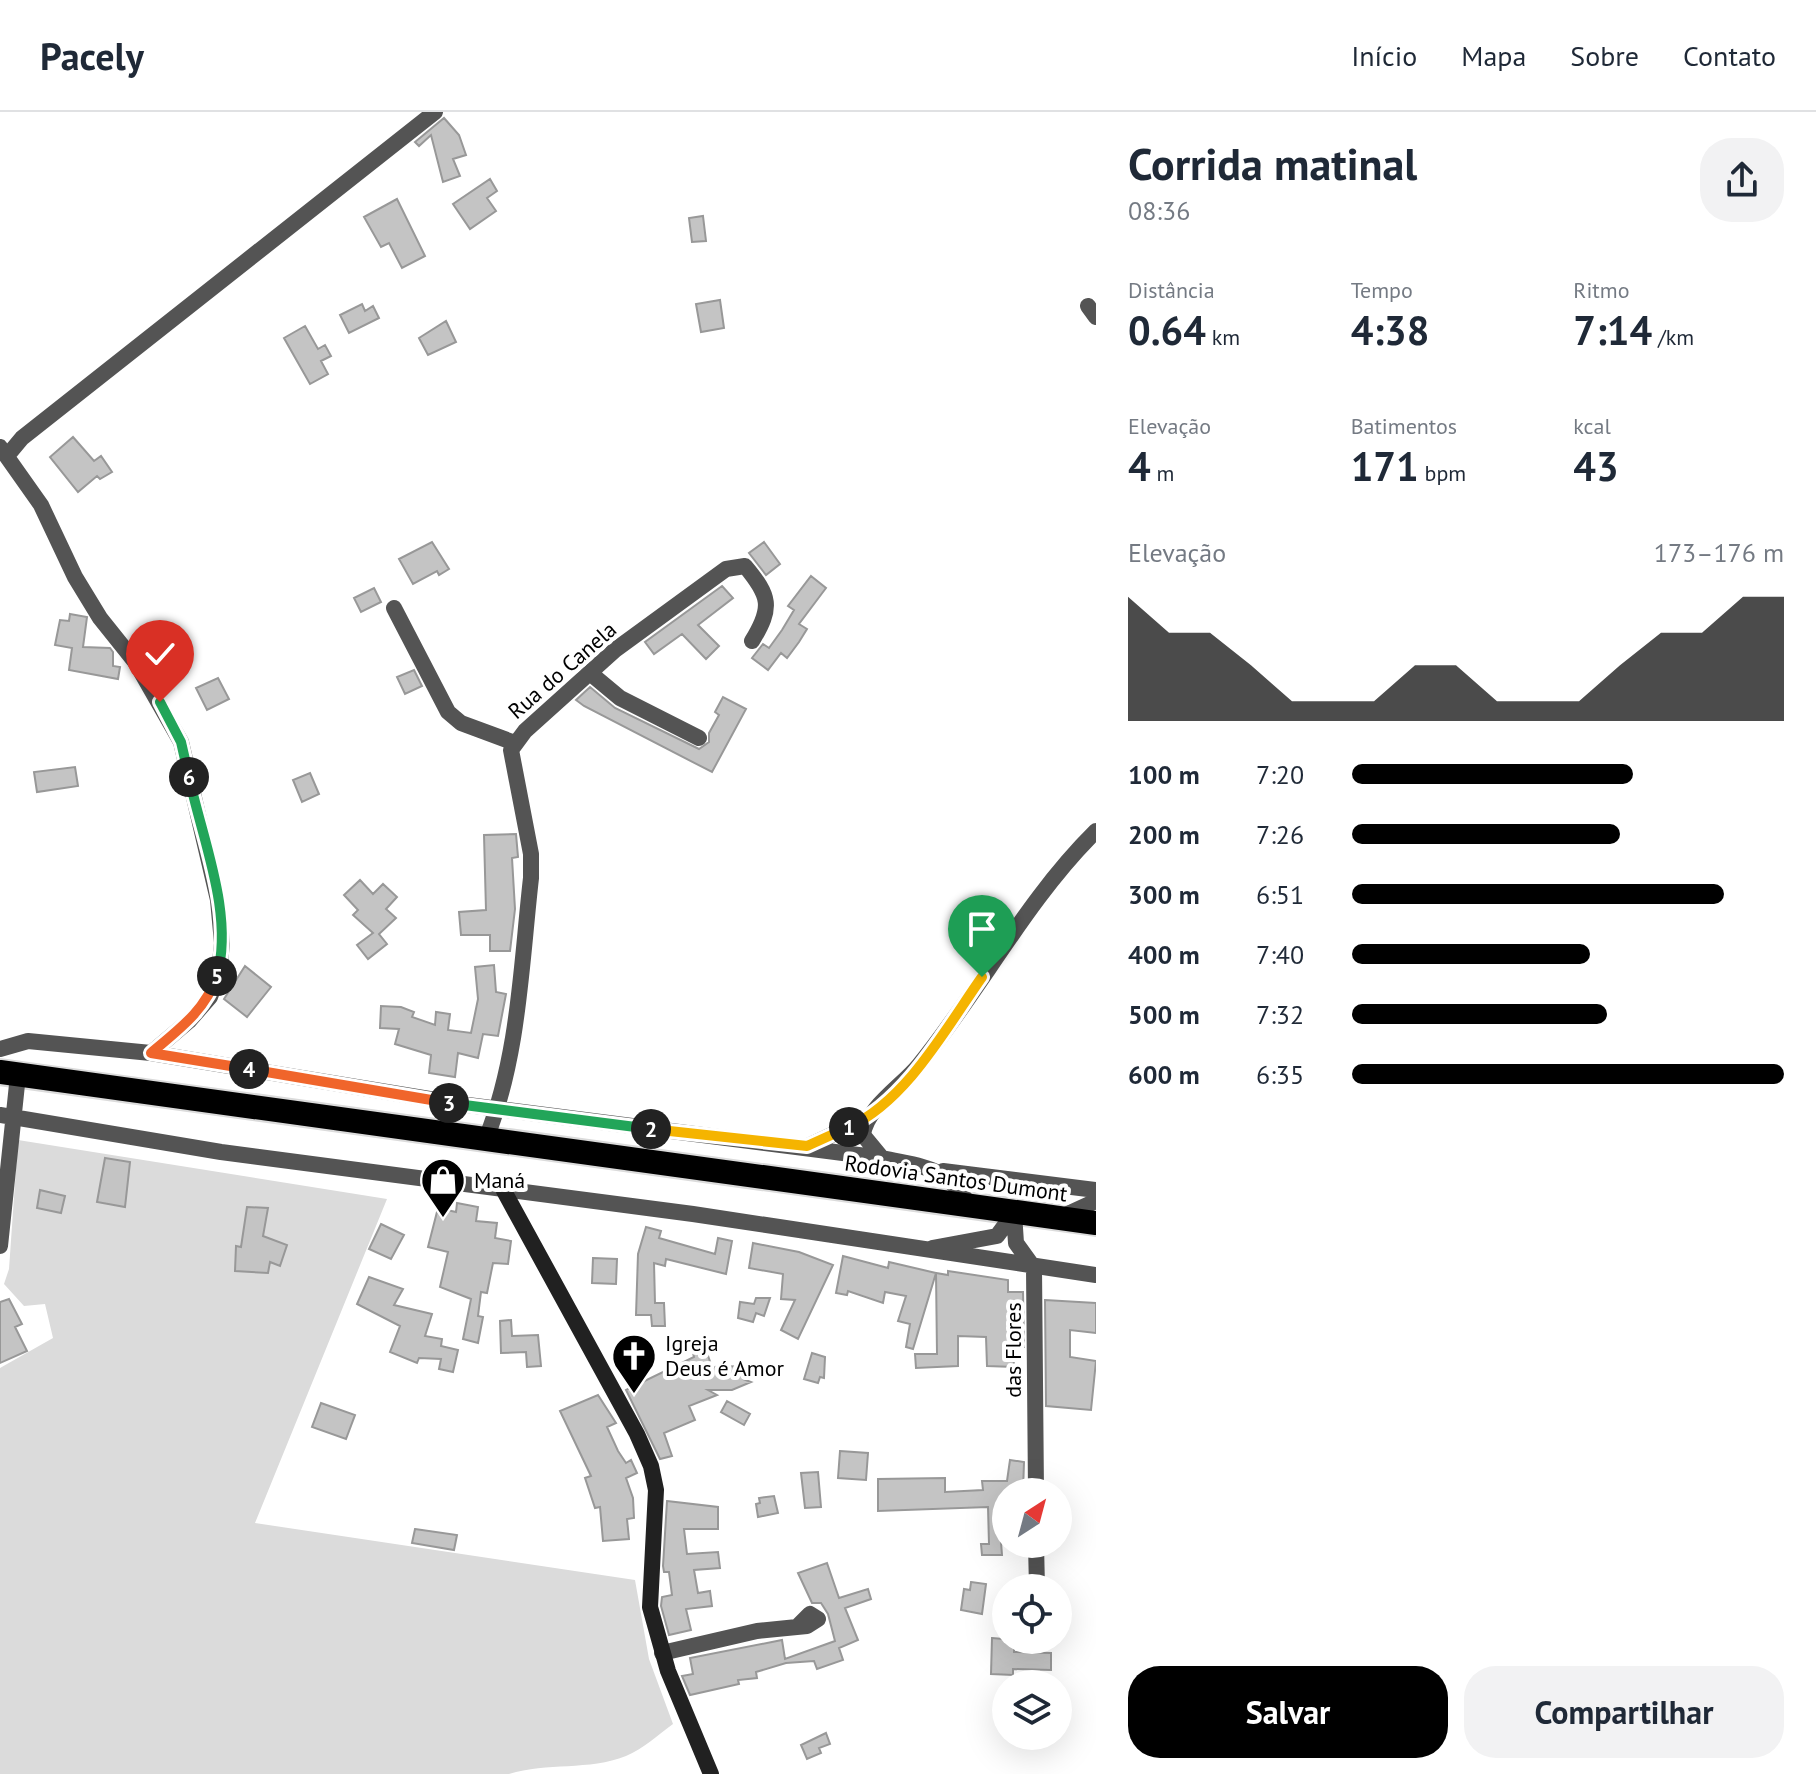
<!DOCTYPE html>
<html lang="pt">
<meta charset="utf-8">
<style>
:root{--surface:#fff;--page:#f2f2f3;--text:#1f2937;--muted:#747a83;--line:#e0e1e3;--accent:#000}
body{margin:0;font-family:"PT Sans",sans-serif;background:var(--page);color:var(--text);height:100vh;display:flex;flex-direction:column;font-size:30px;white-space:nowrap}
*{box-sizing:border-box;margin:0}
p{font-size:26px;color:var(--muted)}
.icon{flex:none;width:44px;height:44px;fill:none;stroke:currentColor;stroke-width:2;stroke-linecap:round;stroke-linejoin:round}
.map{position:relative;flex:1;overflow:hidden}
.side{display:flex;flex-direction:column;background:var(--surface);width:720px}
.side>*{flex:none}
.needle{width:52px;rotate:36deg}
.tools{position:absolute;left:992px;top:1366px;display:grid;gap:16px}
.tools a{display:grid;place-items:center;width:80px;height:80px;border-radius:50%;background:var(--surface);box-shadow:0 8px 32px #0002;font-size:40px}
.pin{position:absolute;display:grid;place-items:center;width:68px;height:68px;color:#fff;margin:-82px -34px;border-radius:50% 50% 50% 0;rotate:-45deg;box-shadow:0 0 8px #0007}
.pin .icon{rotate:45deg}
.km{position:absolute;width:40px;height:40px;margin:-20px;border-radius:50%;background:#222;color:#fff;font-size:22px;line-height:40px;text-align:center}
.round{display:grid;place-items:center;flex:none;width:84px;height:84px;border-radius:32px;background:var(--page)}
.overview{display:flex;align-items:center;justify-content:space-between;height:136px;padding:0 32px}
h1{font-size:44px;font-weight:600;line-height:60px}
.stats{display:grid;grid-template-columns:repeat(3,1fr);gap:12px;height:136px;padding:8px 32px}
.stats div{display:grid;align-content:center}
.stats b{font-size:40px;font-weight:600}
.stats small{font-size:22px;font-weight:400}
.stats p{font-size:22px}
.chart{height:224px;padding:16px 32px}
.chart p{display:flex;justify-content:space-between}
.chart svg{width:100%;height:144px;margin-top:8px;fill:var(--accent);opacity:.7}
.primary-button{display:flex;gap:16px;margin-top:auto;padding:16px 32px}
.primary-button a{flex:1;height:92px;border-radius:32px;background:var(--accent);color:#fff;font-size:32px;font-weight:600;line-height:92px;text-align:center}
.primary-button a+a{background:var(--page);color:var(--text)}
ul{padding:0 32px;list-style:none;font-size:26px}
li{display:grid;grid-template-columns:128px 96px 1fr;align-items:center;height:60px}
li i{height:20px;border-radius:10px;background:var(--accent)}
header{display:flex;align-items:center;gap:48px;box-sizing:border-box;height:112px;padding:0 40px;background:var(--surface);border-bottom:2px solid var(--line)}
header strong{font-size:38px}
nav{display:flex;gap:44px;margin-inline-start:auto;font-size:28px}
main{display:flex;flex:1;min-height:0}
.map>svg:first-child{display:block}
.green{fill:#dbdbdb}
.building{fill:#c4c4c4;stroke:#989898;stroke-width:2}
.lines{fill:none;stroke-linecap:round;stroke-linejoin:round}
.highway-casing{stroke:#dbdbdb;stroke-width:28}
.street{stroke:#545454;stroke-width:16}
.secondary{stroke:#212121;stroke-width:16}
.highway{stroke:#000;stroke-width:24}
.split-1-casing{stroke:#fff;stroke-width:16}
.split-2-casing{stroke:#fff;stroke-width:16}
.split-3-casing{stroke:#fff;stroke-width:16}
.split-4-casing{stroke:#fff;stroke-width:16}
.split-5-casing{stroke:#fff;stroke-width:16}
.split-6-casing{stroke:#fff;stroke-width:16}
.split-7-casing{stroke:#fff;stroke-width:16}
.split-1{stroke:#f5b400;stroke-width:10}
.split-2{stroke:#f5b400;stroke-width:10}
.split-3{stroke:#22a559;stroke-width:10}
.split-4{stroke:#f0652b;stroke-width:10}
.split-5{stroke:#f0652b;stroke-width:10}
.split-6{stroke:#22a559;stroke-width:10}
.split-7{stroke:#22a559;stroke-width:10}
.labels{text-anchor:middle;stroke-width:8;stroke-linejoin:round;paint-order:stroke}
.street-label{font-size:22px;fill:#000;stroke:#fff}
.poi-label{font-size:22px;fill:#000;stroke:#fff;text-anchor:start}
</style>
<header>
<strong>Pacely</strong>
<nav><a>Início</a><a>Mapa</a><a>Sobre</a><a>Contato</a></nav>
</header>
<main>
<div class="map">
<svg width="1096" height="1662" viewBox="0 0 1096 1662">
<rect width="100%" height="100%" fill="#fff"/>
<!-- green -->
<path class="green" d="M18 1028 387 1087 255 1411 635 1468 649 1547 673 1612C659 1622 643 1637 626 1644 589 1659 547 1650 509 1662H0V1256L53 1226 45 1192 24 1194 4 1172 9 1157Z"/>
<!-- building -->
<path class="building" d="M444 6 459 23 466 43 453 47 460 64 443 70 431 23 419 34 415 30Z
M490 67 497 79 487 86 496 99 470 117 453 92Z
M397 87 425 144 402 156 389 131 381 135 364 105Z
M703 104 706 129 692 130 689 106Z
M720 188 724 216 701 220 696 192Z
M362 192 365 199 373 194 379 206 349 221 340 203Z
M446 209 456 230 428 243 419 226Z
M305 214 318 237 325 233 331 244 321 249 328 262 310 272 284 226Z
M73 325 94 349 101 344 112 360 100 367 97 364 78 380 50 345Z
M432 430 449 457 439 463 437 459 413 472 399 447Z
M764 430 780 452 766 463 749 441Z
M811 464 826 476 799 512 807 517 799 530 787 546 781 541 768 558 752 546 763 532 769 536 782 518 794 498 788 494Z
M722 474 733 486 698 513 719 534 706 547 682 522 654 542 645 530Z
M374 476 381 490 361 500 354 486Z
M70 502 87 505 83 535 110 536 113 540V554L120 555 118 567 69 558 72 536 55 533 60 508 69 509Z
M414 558 422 574 405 582 397 565Z
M218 566 229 587 207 598 196 576Z
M590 575 615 596 699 637 709 630V621L719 603 715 600 723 585 746 597 712 660 584 594 576 588Z
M75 655 78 674 37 680 34 660Z
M310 661 319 682 302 690 293 668Z
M516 722 518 745 512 746 515 797 510 839H490V823H461L459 800 486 798 484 723Z
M360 768 373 782 383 772 397 785 386 797 396 806 379 822 387 832 368 847 357 833 373 821 353 803 358 798 344 783Z
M494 853 496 880 506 882 498 924 483 922 478 946 458 941 455 965 429 961 431 943 395 932 399 917 380 916 381 894 401 895 414 900 412 905 435 913 436 900 450 902 448 918 471 921 478 887 475 855Z
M245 854 271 875 247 905 224 887Z
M105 1046 130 1050 125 1095 97 1090Z
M40 1078 65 1084 61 1101 37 1096Z
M457 1091 478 1095 476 1109 497 1111 495 1126 511 1129 508 1152 493 1151 487 1181 481 1180 478 1204 483 1205 478 1231 463 1227 471 1187 440 1175 448 1140 428 1135 438 1096 456 1100Z
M247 1095 268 1096 263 1124 287 1133 280 1154 270 1150 268 1161 235 1159 236 1134 241 1135Z
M381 1112 404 1123 391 1147 369 1137Z
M646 1115 661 1119 659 1126 715 1142 718 1126 732 1129 726 1162 666 1147 665 1154 654 1151 655 1191H664L665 1214H652L651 1203H636L638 1142Z
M753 1131 799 1140 833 1153 798 1227 781 1218 795 1188 781 1187 783 1162 749 1156Z
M843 1144 888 1156 889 1150 936 1161 913 1237 906 1235 910 1212 898 1209 906 1184 885 1180 883 1191 848 1179 847 1183 836 1181Z
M593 1146 617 1147 616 1172 592 1171Z
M948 1159 1008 1168V1180H1023L1024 1235H1013L1014 1255 987 1254 986 1225 958 1224V1254L916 1256 915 1242H937L936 1161 948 1163Z
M369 1165 403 1177 394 1193 432 1202 425 1224 442 1227 441 1234 458 1238 453 1260 439 1257 441 1247 419 1246 417 1251 390 1240 400 1214 357 1192Z
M756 1186H770L764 1204 756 1201 753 1210 738 1206 740 1190 754 1192Z
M9 1187 22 1212 15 1215 27 1239 0 1251V1190Z
M1045 1188 1096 1191V1221L1070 1218V1245L1096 1249 1091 1298 1046 1294Z
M511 1208 512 1224 538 1223 541 1254 527 1255 526 1240 501 1241 500 1209Z
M706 1238 712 1255 744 1254 743 1267 751 1270 732 1278H708L717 1283 689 1294 695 1308 664 1321 672 1344 660 1347 626 1278 694 1245 693 1241Z
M812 1241 825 1245 824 1266 820 1265 818 1271 804 1267Z
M598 1283 616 1311 607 1315 618 1339 626 1351 631 1348 637 1361 626 1366 633 1386 634 1406 627 1407 629 1427 603 1429 600 1395 595 1396 585 1366 591 1364 560 1299Z
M727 1289 750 1302 744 1313 721 1300Z
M321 1291 355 1303 346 1327 312 1315Z
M840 1339 868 1341 866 1368 838 1366Z
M1010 1348 1024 1350 1023 1380H1006V1427L1001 1430 1002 1443H982L981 1432H989L988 1395 878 1399V1367L945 1366V1380L983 1378 982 1369H1007Z
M818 1360 821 1395 805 1396 801 1361Z
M774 1384 778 1401 758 1405 756 1392 760 1391 759 1386Z
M667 1389 718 1395V1417H684L687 1442 718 1440 720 1456 694 1458 698 1481 710 1479 712 1494 686 1497 691 1518 669 1523 661 1494 662 1485 672 1483 669 1460H664L663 1454Z
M415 1417 457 1423 454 1438 412 1431Z
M827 1451 839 1486 868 1477 871 1487 845 1496 858 1528 839 1536 843 1548 817 1557 814 1549 786 1551 756 1560 757 1566 738 1568 739 1572 690 1583 682 1564 693 1562 690 1546 782 1528 785 1547 835 1529 828 1502 821 1491H812L798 1461Z
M971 1470 986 1472 982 1502 961 1498 964 1477 970 1478Z
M992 1526 1014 1528V1540L1051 1541V1558L1013 1557V1563L991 1562Z
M826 1621 830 1632 819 1636 821 1641 807 1647 801 1633Z"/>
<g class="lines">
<!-- highway casing -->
<g class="highway-casing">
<path id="highway" d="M0 960 1096 1111"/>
</g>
<!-- street -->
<path class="street" d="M1088 194 1096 205
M0 335 41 393 75 465 100 506 136 551 181 630 218 788 222 831 219 861 210 885 189 909 151 941
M7 344 22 326 435 0
M394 496 448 600 461 611 515 631
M590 561 620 586 699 626
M0 937 28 929 151 941 460 992 882 1046C927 1056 947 1054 971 1096
M0 1003 221 1040 693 1102 1096 1163
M486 1027C519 944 521 854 531 766V742L511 638 525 619 615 538 726 457 745 454C770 484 773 495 752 529
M808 1034 870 1005
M882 1046 863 1023C866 996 902 974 919 953 981 877 1026 788 1096 719
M943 1059 1096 1078
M1014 1101 1016 1131 1034 1156 1036 1380
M1059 1106 1096 1089
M0 1134 18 963
M932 1136 997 1124 1014 1101
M1036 1432 1037 1476
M662 1541 757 1519 807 1514 818 1507 810 1502 799 1513"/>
<!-- secondary -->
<path class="secondary" d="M504 1079 637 1322 651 1354 656 1378 650 1495 668 1559 711 1662"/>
<!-- highway -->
<use href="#highway" class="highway"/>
</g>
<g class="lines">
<!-- split-1 casing -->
<g class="split-1-casing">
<path id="split-1" d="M849 1015C907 988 946 916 982 865"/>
</g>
<!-- split-2 casing -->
<g class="split-2-casing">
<path id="split-2" d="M651 1017 807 1034 849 1015"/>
</g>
<!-- split-3 casing -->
<g class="split-3-casing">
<path id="split-3" d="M449 991 651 1017"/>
</g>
<!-- split-4 casing -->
<g class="split-4-casing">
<path id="split-4" d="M249 957 449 991"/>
</g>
<!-- split-5 casing -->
<g class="split-5-casing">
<path id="split-5" d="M217 864C205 899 178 918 151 941L249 957"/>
</g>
<!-- split-6 casing -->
<g class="split-6-casing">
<path id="split-6" d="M189 665C202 727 234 801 217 864"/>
</g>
<!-- split-7 casing -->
<g class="split-7-casing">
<path id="split-7" d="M160 590 181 630 189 665"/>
</g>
<!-- split-1 -->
<use href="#split-1" class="split-1"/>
<!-- split-2 -->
<use href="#split-2" class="split-2"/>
<!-- split-3 -->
<use href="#split-3" class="split-3"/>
<!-- split-4 -->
<use href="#split-4" class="split-4"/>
<!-- split-5 -->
<use href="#split-5" class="split-5"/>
<!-- split-6 -->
<use href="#split-6" class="split-6"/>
<!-- split-7 -->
<use href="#split-7" class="split-7"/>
</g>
<!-- icons -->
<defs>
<g id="shop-pin" transform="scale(2.3)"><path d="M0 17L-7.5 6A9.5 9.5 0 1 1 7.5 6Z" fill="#000" stroke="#fff"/><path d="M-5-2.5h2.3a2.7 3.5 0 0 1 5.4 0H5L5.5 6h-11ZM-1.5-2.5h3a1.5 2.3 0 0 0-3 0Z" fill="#fff"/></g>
<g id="church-pin" transform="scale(2.3)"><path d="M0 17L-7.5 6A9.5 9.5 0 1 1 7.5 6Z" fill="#000" stroke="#fff"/><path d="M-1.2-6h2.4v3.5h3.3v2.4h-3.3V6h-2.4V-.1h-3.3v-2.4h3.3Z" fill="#fff"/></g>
</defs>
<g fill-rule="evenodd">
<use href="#shop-pin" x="443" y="1068"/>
<use href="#church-pin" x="634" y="1244"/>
</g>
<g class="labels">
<!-- street labels -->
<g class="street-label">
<text transform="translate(562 558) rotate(-41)" y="8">Rua do Canela</text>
<text transform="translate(956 1066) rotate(8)" y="8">Rodovia Santos Dumont</text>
<text transform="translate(1013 1238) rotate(-90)" y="8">das Flores</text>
</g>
<!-- poi labels -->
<g class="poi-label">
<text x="474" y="1076">Maná</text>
<text x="665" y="1239">Igreja<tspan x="665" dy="25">Deus é Amor</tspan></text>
</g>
</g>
</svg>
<div class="tools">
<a><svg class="needle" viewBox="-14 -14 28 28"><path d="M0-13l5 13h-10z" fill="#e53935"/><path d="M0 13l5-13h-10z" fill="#747a83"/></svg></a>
<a><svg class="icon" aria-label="locate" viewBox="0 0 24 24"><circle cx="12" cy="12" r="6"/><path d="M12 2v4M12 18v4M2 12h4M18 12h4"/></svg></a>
<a><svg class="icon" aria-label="layers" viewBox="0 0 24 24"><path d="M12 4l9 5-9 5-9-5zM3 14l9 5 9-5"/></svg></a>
</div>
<div class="pin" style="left:982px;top:865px;background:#1e9e55"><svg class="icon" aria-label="arrive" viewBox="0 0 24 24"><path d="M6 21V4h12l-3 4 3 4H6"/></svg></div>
<div class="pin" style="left:160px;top:590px;background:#d93025"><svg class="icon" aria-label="check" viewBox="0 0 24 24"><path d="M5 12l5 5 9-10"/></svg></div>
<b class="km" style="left:849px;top:1015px">1</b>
<b class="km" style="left:651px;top:1017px">2</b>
<b class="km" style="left:449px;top:991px">3</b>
<b class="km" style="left:249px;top:957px">4</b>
<b class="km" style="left:217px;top:864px">5</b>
<b class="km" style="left:189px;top:665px">6</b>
</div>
<section class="side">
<div class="overview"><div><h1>Corrida matinal</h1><p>08:36</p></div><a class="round"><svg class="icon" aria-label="share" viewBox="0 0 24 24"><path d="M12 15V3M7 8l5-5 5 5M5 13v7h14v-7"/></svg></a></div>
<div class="stats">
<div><p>Distância</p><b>0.64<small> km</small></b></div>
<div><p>Tempo</p><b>4:38</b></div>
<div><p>Ritmo</p><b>7:14<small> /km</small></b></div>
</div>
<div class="stats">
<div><p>Elevação</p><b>4<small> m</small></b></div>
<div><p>Batimentos</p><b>171<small> bpm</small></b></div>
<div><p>kcal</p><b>43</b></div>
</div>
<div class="chart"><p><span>Elevação</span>173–176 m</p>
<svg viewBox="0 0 160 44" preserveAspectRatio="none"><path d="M0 44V6L10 17L20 17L30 27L40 38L50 38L60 38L70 27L80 27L90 38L100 38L110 38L120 27L130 17L140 17L150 6L160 6V44z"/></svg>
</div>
<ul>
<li><b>100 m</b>7:20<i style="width:65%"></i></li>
<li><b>200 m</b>7:26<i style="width:62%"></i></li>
<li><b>300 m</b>6:51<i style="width:86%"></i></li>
<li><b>400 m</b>7:40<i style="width:55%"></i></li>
<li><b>500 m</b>7:32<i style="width:59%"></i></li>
<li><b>600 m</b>6:35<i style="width:100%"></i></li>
</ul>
<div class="primary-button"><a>Salvar</a><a>Compartilhar</a></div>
</section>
</main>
